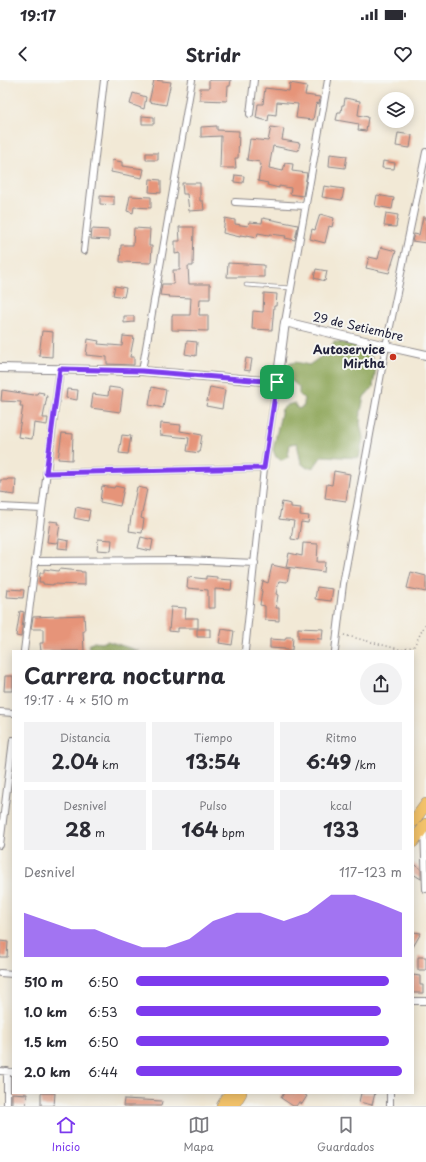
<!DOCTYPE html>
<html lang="es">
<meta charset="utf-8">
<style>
:root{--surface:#fff;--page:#f2f2f3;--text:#2b2b33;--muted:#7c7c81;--line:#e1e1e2;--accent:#7c3aed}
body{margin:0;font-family:"Playpen Sans",sans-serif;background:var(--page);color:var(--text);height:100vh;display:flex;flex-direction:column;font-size:15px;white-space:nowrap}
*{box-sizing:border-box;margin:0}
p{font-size:13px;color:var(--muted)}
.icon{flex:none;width:22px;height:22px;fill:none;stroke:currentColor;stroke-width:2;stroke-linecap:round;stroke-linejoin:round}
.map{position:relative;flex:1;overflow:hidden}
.side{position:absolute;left:12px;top:570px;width:402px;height:444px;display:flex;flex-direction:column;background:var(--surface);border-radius:0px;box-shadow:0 2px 10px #0003}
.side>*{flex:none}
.fabs{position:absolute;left:378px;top:12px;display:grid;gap:8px}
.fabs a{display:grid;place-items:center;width:36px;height:36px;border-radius:50%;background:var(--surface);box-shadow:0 2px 10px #0003;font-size:20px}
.pin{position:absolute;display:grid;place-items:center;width:34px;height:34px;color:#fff;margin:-17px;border-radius:8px;box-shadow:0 2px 6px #0006}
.round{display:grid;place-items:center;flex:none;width:42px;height:42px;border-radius:21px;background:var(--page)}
.summary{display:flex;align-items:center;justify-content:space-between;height:68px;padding:0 12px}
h1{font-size:22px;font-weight:700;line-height:30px}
.metrics{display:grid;grid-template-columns:repeat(3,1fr);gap:6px;height:68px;padding:4px 12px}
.metrics div{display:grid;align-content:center;border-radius:0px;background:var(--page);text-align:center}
.metrics b{font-size:20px;font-weight:700}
.metrics small{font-size:11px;font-weight:400}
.metrics p{font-size:11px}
.chart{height:112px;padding:8px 12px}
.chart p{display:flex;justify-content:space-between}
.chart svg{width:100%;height:72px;margin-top:4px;fill:var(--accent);opacity:.7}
ul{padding:0 12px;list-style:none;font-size:13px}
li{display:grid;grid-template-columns:64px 48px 1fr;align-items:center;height:30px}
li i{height:10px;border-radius:5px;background:var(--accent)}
.status{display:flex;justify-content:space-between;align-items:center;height:28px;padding:0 20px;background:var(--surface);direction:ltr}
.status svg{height:11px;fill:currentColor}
header{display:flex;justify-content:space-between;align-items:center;height:52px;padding:0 12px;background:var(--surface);font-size:18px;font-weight:700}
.menu{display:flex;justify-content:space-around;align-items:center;height:56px;border-top:1px solid var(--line);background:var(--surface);font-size:11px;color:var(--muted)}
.menu a{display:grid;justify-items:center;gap:2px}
.menu .current{color:var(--accent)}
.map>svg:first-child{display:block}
.forest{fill:#8ca456;stroke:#576348}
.building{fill:#e69479}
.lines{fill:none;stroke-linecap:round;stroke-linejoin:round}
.service-casing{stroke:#8a8688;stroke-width:4.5}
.minor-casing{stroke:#8a8688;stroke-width:8}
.tertiary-casing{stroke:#8a8688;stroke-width:10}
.trunk-casing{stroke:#8a8688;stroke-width:12}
.path{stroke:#8a8688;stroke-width:1.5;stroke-dasharray:1 3;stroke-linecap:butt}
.service{stroke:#fff;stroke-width:3}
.minor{stroke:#fff;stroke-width:6}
.tertiary{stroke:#fff;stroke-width:8}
.trunk{stroke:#f2c26a;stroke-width:11}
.route-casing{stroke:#fff;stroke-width:8}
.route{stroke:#7c3aed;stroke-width:5}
.poi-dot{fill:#c8321e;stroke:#f6f6f2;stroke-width:1.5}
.labels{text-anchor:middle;stroke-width:4;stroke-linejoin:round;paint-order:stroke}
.street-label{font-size:12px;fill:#22223b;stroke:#f6f6f2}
.poi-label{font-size:12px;font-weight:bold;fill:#22223b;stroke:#f6f6f2;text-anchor:end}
</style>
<div class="status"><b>19:17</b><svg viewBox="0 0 49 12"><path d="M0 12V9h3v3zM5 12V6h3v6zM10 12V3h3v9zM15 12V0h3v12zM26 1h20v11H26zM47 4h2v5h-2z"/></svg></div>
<header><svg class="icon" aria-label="back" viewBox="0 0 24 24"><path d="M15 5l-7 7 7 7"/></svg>Stridr<svg class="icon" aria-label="heart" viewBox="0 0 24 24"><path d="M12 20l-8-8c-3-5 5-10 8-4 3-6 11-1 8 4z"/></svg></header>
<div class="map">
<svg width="426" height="1026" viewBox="0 0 426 1026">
<rect width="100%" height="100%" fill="#f6f6f2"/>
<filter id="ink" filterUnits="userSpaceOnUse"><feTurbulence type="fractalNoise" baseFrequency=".025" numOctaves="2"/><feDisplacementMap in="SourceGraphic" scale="8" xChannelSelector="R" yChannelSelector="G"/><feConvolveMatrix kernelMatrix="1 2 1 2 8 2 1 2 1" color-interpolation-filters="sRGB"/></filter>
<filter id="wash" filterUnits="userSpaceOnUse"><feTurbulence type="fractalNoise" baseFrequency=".012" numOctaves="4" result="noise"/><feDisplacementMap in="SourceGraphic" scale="16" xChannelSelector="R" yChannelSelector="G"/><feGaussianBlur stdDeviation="0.9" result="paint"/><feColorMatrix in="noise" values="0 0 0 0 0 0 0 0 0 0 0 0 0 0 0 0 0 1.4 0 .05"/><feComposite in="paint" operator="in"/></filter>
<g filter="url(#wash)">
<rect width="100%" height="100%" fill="#f2e9d6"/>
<!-- forest -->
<path class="forest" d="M334 262 351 263 370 275 376 287 373 307 364 317 361 331 360 344 363 358 359 378 322 376 314 387 307 388 301 383 297 363 290 364 288 377 282 380 276 377 273 370 282 329 287 325 294 323 298 329 304 326V319L299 314V307L288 298 289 284 295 282 309 285 326 273Z
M107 561 139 571H89V565L94 562 101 563Z"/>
<g id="blocks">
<!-- building -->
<path class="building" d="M154 0 171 2 166 25 149 22Z
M209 0H231L230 6H228L227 21 200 20V8H209Z
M290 3 307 6 305 15 320 17 319 24 316 23 313 40 296 38 298 24 277 22 276 35 269 34 268 41 256 38 258 24H263L265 8 289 11Z
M133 13 146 17 144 29 130 24Z
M345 18 360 21 358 35 368 37 366 51 358 50 359 44 336 40 338 32H341L342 25H344Z
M142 36 154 37V44H142Z
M217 46V50L239 51 238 78H235L236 88H220L221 56 201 57V47Z
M271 47 284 49 282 60 300 63 298 71 273 66 269 88 283 91 285 83 293 84 292 91 307 93 303 116 290 114 291 108 279 106V108L267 105 268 103 258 101 261 84H259L260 82 247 80 250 59 268 61Z
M398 53 412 55 410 68 396 66Z
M146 73H158V80H146Z
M330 74 347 76 345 88 329 86Z
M112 80 122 82V86L144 89 142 98 111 92Z
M383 81 395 83 394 89 382 88Z
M235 95 244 96 243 103 234 102Z
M150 99 161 100V113L149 112Z
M182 103H200V121H203L204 130 189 131 187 114H183Z
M324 106 344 109 342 120 322 117Z
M377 115 394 118 392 129 375 126Z
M100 116 114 117V125L100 124Z
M130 116 151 117V128L134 127 133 133 127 131Z
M386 133 398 135 396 147 384 146Z
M320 134 334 138 332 147 329 146 325 163 310 159 312 149 315 150Z
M423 137H426V163L412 161 414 154 419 155Z
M225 138 235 140V144L248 146 249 142 262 143 263 138 298 145 295 160 285 158 286 156 270 154 269 155 258 153 257 157 247 155V156L240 155V157L223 153Z
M179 147H194L193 186H188L189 204H210V219H200L199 235H208V251L172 250V235H190L191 218 169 217 170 216 160 215 162 204H174L173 190H180V173L175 174V161H180Z
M134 148 150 149 149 166H152L151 183 120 182 121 165H133Z
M92 149 109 150V160L91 159Z
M381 167 396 171 389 193 366 188 369 177 378 179Z
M228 183 264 185V197H227Z
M316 189 327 191 325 201 314 198Z
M115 206 126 208 124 217 113 215Z
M264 213 277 214 276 226H274L272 250 252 249 253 231 263 232Z
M124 236H134V242L124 243Z
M42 251 53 252 52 277 39 276Z
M123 256 134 257 130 277H134V285L107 284V277L86 275 88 259 99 261 98 264 122 266Z
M187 261 197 262 196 276 185 274Z
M246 278 252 279 250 291 244 290Z
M109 307 123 309 120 332 91 328 93 314 108 316Z
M152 307 166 310 163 328 149 325Z
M210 307 225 310 222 329 206 326Z
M67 309 78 310 77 320 66 318Z
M2 310 34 315V314H37L38 312 44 313 43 315 47 316 43 338H48L47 345 34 343 32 359 18 357 23 326H20L21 322 1 321Z
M161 343 181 345 180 351 202 355 199 373 187 371 189 358 160 355Z
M62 353 73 354 72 380 58 379Z
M122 355 131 356 128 374 119 373Z
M334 391 350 394 346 421 325 418 327 404 332 405Z
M8 399H16L15 415 7 414V413L0 412V400H7Z
M102 406 114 408 115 406 124 408 120 426 100 422Z
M137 407 147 409 141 438 144 439 142 453 129 451 131 437Z
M282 422 291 424V427L301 428 300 435 309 436 308 443 301 442 298 460 291 459 294 441 279 439Z
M76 427 90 430 88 441 74 438Z
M50 441 58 442 57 444H60L57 463 47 462Z
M141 457 153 460 151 471 138 468Z
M59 459 69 461 68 469 58 468Z
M98 459 112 460 111 471 97 470Z
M303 463 318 464 317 482H325L324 492 286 487 289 473 302 476Z
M272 485 290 489 287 502 279 501 276 514 278 515 276 528H279V541L265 540V526L260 525 262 511H261L263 501 268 503Z
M44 489 58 491 59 489 81 491V492H85V505L53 504V505L43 504V502H39L40 493H44Z
M411 492 426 496V512L407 508Z
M206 496 217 497V499L232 500 231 510 215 509V528H208V510L187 508 188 497 206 499Z
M317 507 333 509 331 521 315 519Z
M8 509 24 510 23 518 7 517Z
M171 527 186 528 185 538H198V548H178V552L169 551Z
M20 531 24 532 21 557 16 556Z
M84 535 85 551H83L84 571H41L40 563H43V549H31L33 537Z
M298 548 323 549 322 559 298 558Z
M197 549H210V557H197Z
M222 549 234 551 232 565 219 563Z
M286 557H293L292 570H285V569L270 568V559L285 560Z
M5 596H13V611H4Z
M413 783 421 789V799L413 794Z
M413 852 421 853 413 867Z
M0 861 8 862 7 877H0Z
M418 877H426V890H418Z
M413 895 420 896V905H423V913H413Z
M12 1013 27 1014 26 1026 12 1025Z
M41 1013H55L54 1026H41Z
M284 1013H302L307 1016 302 1024 299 1022 296 1026H293L281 1018Z
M361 1013H375L372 1025 359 1022Z
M124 1019 162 1021 161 1026H123Z"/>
</g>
</g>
<g filter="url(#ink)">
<use href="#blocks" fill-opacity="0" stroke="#8a8688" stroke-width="1"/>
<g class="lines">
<!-- service casing -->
<g class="service-casing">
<path id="service" d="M246 205 291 208"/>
</g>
<!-- minor casing -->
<g class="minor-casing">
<path id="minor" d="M250 34 254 0
M235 122 305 126
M84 171 104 0
M285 242 328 0
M142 291 192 0
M46 393 264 388
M0 427 42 429
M35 481 184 480 255 483
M24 571 60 289
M245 571 264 388 277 302
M335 571 343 504 386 266 426 72
M0 632 13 633
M424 748 426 809
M0 765 13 660
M0 893 13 894
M413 921H426
M0 991 13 992
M7 991V1026
M390 1026V1013"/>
</g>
<!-- tertiary casing -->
<g class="tertiary-casing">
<path id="tertiary" d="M0 288 142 291 277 302 285 242 386 266 426 275"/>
</g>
<!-- trunk casing -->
<g class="trunk-casing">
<path id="trunk" d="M413 742 426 724
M413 762 426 744
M222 1026 230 1013
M233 1026 241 1013"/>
</g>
<!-- path -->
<path class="path" d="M344 555 402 570 414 566 426 543"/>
<!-- service -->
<use href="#service" class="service"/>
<!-- minor -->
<use href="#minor" class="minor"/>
<!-- tertiary -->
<use href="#tertiary" class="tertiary"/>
<!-- trunk -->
<use href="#trunk" class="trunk"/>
</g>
</g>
<g class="lines" filter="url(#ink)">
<!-- route casing -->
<g class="route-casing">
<path id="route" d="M60 289 142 291 277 302 264 388 46 393Z"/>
</g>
<!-- route -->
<use href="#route" class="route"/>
</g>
<!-- markers -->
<circle class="poi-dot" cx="393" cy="277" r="4"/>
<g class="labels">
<!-- street labels -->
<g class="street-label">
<text transform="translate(358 247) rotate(13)" y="4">29 de Setiembre</text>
</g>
<!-- poi labels -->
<g class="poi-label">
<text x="385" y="274">Autoservice<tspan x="385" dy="14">Mirtha</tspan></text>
</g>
</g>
</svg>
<div class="fabs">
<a><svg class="icon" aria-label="layers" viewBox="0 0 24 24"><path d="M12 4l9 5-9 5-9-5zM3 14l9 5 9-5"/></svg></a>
</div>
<div class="pin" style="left:277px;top:302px;background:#1e9e55"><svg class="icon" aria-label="arrive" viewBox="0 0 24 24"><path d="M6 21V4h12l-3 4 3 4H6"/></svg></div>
<section class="side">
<div class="summary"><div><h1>Carrera nocturna</h1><p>19:17 · 4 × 510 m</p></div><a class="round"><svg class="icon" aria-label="share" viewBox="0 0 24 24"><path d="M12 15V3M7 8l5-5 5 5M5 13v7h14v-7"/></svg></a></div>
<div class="metrics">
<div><p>Distancia</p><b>2.04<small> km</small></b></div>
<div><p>Tiempo</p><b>13:54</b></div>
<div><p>Ritmo</p><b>6:49<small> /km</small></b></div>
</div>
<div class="metrics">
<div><p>Desnivel</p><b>28<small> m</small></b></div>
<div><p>Pulso</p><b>164<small> bpm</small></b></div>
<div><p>kcal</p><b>133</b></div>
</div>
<div class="chart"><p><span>Desnivel</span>117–123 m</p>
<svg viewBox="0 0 160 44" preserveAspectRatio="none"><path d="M0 44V17L10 22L20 27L30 27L40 33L50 38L60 38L70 33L80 22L90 17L100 17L110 22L120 17L130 6L140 6L150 11L160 17V44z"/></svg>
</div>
<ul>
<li><b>510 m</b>6:50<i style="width:95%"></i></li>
<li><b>1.0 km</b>6:53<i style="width:92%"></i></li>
<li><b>1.5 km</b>6:50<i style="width:95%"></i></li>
<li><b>2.0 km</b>6:44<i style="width:100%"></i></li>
</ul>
</section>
</div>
<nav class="menu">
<a class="current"><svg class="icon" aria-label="home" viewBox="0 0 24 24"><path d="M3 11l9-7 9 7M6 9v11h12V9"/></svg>Inicio</a>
<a><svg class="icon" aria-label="map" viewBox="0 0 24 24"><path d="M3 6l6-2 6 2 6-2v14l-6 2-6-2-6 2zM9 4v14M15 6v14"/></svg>Mapa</a>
<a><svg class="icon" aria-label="saved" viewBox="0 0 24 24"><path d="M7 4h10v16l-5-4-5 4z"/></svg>Guardados</a>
</nav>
